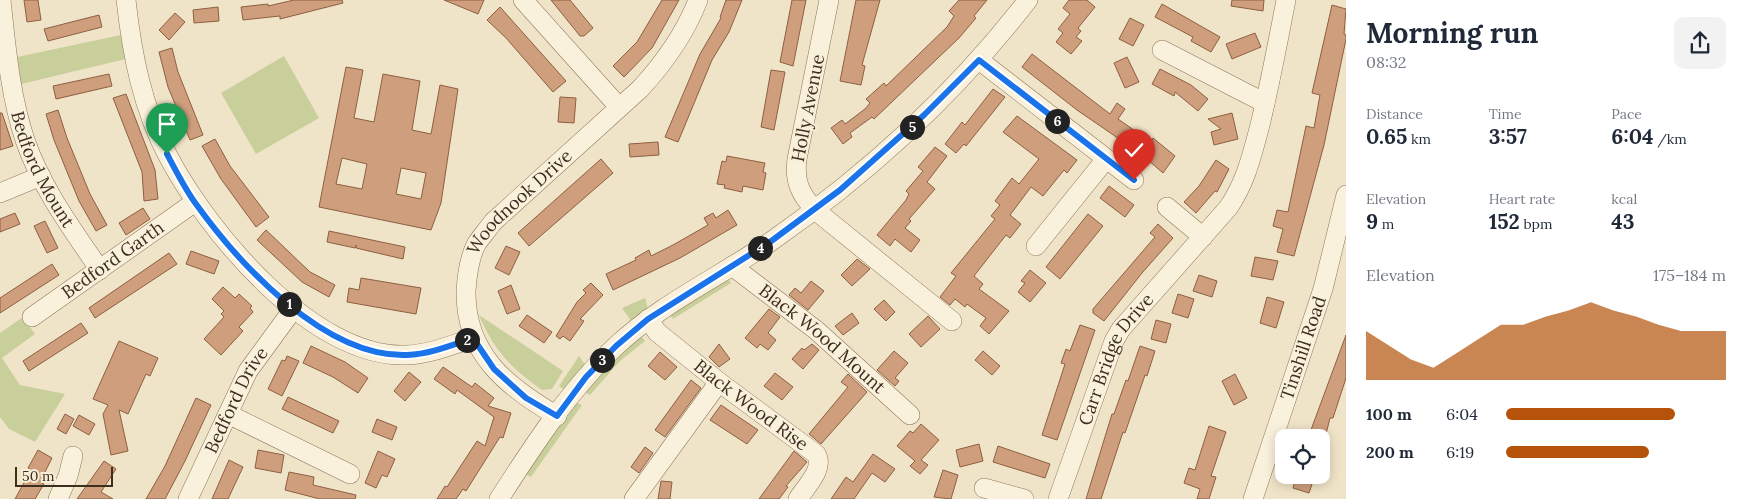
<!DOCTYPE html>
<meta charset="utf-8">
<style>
:root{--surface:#fff;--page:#f2f2f3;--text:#1f2937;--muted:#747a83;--accent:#b45309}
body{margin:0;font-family:Lora,serif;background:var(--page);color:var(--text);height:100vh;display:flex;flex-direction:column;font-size:19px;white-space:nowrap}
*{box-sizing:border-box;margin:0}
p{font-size:16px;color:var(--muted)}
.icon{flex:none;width:28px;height:28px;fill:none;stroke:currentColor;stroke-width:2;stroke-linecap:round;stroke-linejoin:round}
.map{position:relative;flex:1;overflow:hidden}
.panel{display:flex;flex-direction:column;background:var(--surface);width:400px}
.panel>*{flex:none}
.tools{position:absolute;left:1275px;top:429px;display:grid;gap:10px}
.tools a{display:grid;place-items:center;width:55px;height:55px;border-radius:10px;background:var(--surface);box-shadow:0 2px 12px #0003;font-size:25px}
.scale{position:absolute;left:15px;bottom:12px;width:98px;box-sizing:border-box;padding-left:5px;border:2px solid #3d2e20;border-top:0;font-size:14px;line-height:18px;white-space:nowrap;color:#3d2e20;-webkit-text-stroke:4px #f7eed8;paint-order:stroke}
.pin{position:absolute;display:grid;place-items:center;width:42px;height:42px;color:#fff;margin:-51px -21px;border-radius:50% 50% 50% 0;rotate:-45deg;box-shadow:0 0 5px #0007}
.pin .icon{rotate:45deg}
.km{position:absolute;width:25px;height:25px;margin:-12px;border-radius:50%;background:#222;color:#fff;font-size:14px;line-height:25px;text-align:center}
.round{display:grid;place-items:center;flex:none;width:52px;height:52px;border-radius:10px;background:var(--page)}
.summary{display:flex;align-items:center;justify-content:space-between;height:85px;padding:0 20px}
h1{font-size:28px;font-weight:700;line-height:38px}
.figures{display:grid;grid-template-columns:repeat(3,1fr);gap:8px;height:85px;padding:5px 20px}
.figures div{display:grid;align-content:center}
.figures b{font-size:21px;font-weight:700}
.figures small{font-size:14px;font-weight:400}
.figures p{font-size:14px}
.chart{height:140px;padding:10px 20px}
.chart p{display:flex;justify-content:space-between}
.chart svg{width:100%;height:90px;margin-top:5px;fill:var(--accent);opacity:.7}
ul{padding:0 20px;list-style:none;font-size:16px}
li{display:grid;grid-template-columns:80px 60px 1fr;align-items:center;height:38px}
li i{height:12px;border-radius:6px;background:var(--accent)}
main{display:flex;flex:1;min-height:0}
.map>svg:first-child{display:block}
.green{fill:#c9cf9b}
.building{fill:#cf9f7d;stroke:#8d5f41;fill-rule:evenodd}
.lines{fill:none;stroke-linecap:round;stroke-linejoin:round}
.minor-casing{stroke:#8d765c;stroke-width:20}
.minor{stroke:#faf1dc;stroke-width:19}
.route-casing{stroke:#fff;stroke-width:10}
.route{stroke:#1a73e8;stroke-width:6}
.labels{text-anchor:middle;stroke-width:4;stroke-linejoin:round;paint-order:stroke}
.street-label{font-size:18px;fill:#3d2e20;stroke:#f7eed8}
</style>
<main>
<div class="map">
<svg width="1346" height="499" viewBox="0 0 1346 499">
<rect width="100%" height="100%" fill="#f0e4c8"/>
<!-- green -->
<path class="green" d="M130 33 134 57 13 86 8 59Z
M284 56 319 118 256 154 221 93Z
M727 277 731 283 673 319 669 313Z
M645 298 648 309 631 321 622 308Z
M479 315 563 371 552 389 542 390C511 368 494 351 479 315Z
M23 317 35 334 2 358 20 385 65 394 35 442 9 429 0 417V333Z
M640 335 645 341 620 361 590 395 584 392 596 378Z
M579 356 586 366 566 391 559 386Z
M577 403 582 405 531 477 525 474Z"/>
<!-- building -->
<path class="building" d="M24 0H38L41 20 27 22Z
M294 0H342L343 3 280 19V16L243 20 241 7 268 4V6Z
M444 0H484L478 14Z
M551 0H570L593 28 584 36H580Z
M662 0H679L652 48 624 77 613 66 637 42Z
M726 0H742L729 32 712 60 678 142 665 137 700 54 721 18 720 17Z
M792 0H806L793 66 780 62Z
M856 0H880L862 65 865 66 861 85 840 81Z
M959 0H987L974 16 976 18 959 38 874 119 872 117 850 133 852 137 843 144 831 128 842 120 845 124 865 109 870 103 866 99 884 83 886 86 947 27 954 16 949 11Z
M1069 0H1087L1095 7 1078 28 1081 31 1076 37 1082 41 1071 54 1056 42 1063 33 1058 29 1070 14 1063 8Z
M1232 0H1264L1263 11 1231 6Z
M1162 4 1220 37 1211 52 1191 41 1193 37 1155 17Z
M1332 5 1346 9 1344 34 1346 35V39L1324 145 1294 256 1277 252 1283 229 1273 226 1277 210 1288 212 1306 126 1314 128 1320 95 1312 93Z
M218 7 219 21 194 23 193 10Z
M500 7 566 81 553 92 506 38 487 20Z
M175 13 185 22 169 40 159 30Z
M99 15 102 27 48 41 44 29Z
M1130 18 1144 25 1133 46 1119 39Z
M1255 33 1261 47 1232 59 1226 44Z
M172 48 178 72 203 135 190 140 168 87 159 52Z
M1032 54 1110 114 1117 103 1125 109 1118 119 1151 142 1153 138 1175 156 1163 173 1141 154 1077 110 1022 67Z
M1127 57 1139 82 1125 88 1114 63Z
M346 67 363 70 354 118 374 122 383 74 420 81 412 130 431 134 440 85 458 89 441 203 431 230 319 207ZM342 158 367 164 362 189 336 184ZM401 168 426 173 421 199 396 194Z
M1160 69 1191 85 1208 99 1198 111 1175 92 1174 96 1152 84Z
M771 70 785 72 774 130 761 127Z
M109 74 112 86 56 99 53 86Z
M993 89 1005 97 966 146 964 144 956 153 945 144 962 122 965 125Z
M126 94 155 170 158 199 144 201 142 172 113 98Z
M560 97 576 98 574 123 558 122Z
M58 110 67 138 90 194 107 225 96 231 79 201 54 140 46 114Z
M0 113H2L13 146 0 150Z
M1232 113 1238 139 1214 145 1211 132 1221 129 1208 119Z
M1017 116 1077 160 1067 173 1064 170 1043 196 1031 187 1010 215 1021 224 1010 238 1006 235 974 276 983 284 979 289 1009 311 989 334 980 326 986 318 967 304 965 307 955 299 950 305 940 297 956 276 951 273 995 219 991 216 1000 205 995 201 1012 178 1019 184 1039 159 1003 132Z
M215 139 230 166 269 217 256 227 221 179 202 146Z
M658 142 659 155 630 157 629 144Z
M935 147 947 156 927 182 935 189 909 219 911 221 905 228 920 240 911 252 895 239 890 246 877 235 906 200 909 194 906 191 923 171 918 167Z
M727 156 765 163 763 172 766 173 763 190 743 186 742 192 724 188 725 185 717 184 722 161 726 162Z
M601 159 613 173 529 246 518 233Z
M1216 160 1229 169 1217 192 1215 191 1196 213 1184 202 1199 186Z
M1109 186 1134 205 1125 217 1100 198Z
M143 208 150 219 126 235 119 223Z
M728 210 737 225 680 258 613 290 606 274 636 260 635 258 649 250 651 256 673 245 708 225 704 218 713 213 716 218Z
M15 213 20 224 0 232V219Z
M1088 214 1103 226 1060 279 1046 267Z
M45 221 58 248 47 253 34 226Z
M1158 224 1173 238 1142 273 1104 321 1093 313V309L1155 237 1150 233Z
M266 230 310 272 335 285 329 297 302 282 257 240Z
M329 231 405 247 403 259 356 248V245L355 248 327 242Z
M506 246 520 252 509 275 495 268Z
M191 251 219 261 214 274 186 264Z
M169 253 177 264 95 318 89 308Z
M1255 257 1278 261 1273 280 1251 276Z
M857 259 870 269 852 286 841 275Z
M52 264 59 275 0 313V298Z
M1030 270 1046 283 1030 302 1018 292 1025 283 1021 281Z
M1199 275 1217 281 1212 297 1193 291Z
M361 278 421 288 416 314 347 302 349 288 359 290Z
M811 281 824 291 808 310 789 295 795 288 801 293Z
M591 283 603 295 580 319 584 321 570 341 563 336 560 339 556 336 577 302 586 293 583 290Z
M511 285 520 309 507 314 498 291Z
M223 287 235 298 239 294 252 306 250 308 253 312 239 327 243 331 221 355 204 339 224 317 221 314 224 311 212 299Z
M1178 294 1194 299 1188 318 1172 313Z
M1267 297 1284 302 1276 328 1260 323Z
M884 300 895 312 886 321 874 309Z
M769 309 780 317 768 333 776 340 768 350 760 344 757 348 745 338Z
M852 313 859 323 843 335 835 326Z
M527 315 552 332 544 343 519 326Z
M928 316 940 329 921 347 909 334Z
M1156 320 1171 324 1166 343 1151 339Z
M81 323 88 333 29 371 23 361Z
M1080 325 1095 330 1057 440 1042 435 1065 364 1061 363 1066 349 1070 351Z
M1346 335V378L1333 418H1330L1325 438H1308Z
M119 341 158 358 150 376 146 374 128 414 119 410 128 451 111 455 103 414 108 405 93 399Z
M719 344 730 359 719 367 709 357Z
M812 344 819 350 803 369 792 359 802 348 804 350Z
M311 346 345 362 368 378 358 393 333 377 303 363Z
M1140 346 1155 351 1147 376 1145 375 1125 433 1123 432 1101 499H1086L1112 414H1114L1126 380 1128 381Z
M894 351 908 363 895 378 899 381 895 386 877 370Z
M983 351 1000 366 992 375 975 360Z
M660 352 677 367 665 380 648 366Z
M287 356 299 361 282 396 268 389 282 360 285 361Z
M443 367 472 387 475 383 494 398 488 406 511 413 503 438 500 437 466 491 463 489 456 499H437L445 486 447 487 477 441 485 446 494 417 457 390 455 394 434 379Z
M409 372 421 382 405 401 394 391Z
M775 373 793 387 782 400 764 386Z
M848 374 867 392 821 444 809 434 848 387 841 382Z
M1235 374 1247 398 1234 405 1222 381Z
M691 380 701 388 665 437 655 430Z
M288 397 339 421 333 433 282 409Z
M196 398 211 405 185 461 165 499H146L165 466Z
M721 405 758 430 747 444 710 420Z
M65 414 74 419 66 434 57 429Z
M79 415 95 424 89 435 73 426Z
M377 419 397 427 392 440 372 432Z
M921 424 939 440 921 460 928 465 920 474 910 466 915 461 897 446 910 431 913 433Z
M1209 426 1226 432 1211 476 1216 477 1209 499H1197L1200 489 1184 483 1189 468 1195 470Z
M979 444 983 461 960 467 956 450Z
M998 446 1050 464 1045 478 993 462Z
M645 447 653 453 639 473 631 467Z
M38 450 52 458 40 482 44 484 35 499H15L31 470 28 468Z
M258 450 284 455 281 473 255 468Z
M378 451 395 459 387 477 382 475 376 488 365 483Z
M794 451 807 462 786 486 788 487 779 499H759Z
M873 454 895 469 885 482 872 473 854 499H831L846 477 853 482Z
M229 460 243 467 228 499H212Z
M104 461 116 469 101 492 113 499H77Z
M943 470 958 475 951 499 934 497Z
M289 472 314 477 313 485 356 495 355 499H320L285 490Z
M1297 475H1315L1309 493 1293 488Z
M661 481 672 482 670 499H658Z"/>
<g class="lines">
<!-- minor casing -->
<g class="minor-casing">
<g id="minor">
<path id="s1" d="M1 0C6 46 10 95 25 140 41 187 72 229 100 270"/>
<path d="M126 0C132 54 142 107 168 156 208 232 313 359 407 355 430 354 452 345 473 338"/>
<path d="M523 0 619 107"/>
<path d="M829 0 797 159C794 181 800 194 815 210L952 321"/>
<path d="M1162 50 1265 103"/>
<path d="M979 60 1134 180"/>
<path d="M0 193 41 176"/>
<path d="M1167 207 1203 237"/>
<path d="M1036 246 1106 159"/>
<path id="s2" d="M732 266 816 330 910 415"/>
<path id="s3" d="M32 317 195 202"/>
<path id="s4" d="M648 319 657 332 719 382 816 454C825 469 806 486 798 499"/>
<path d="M228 414 350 474"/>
<path id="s5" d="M557 416C507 387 465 354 466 291 467 275 469 257 477 243 482 236 488 229 493 222L640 89C664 63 685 34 698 0"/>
<path d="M984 488 1024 499"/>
<path d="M58 499 68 476 73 456"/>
<path id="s6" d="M188 499 248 371 294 308"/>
<path d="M499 499C533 446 570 389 616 346 662 303 721 276 773 240 869 173 956 93 1028 0"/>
<path d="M634 499 719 382"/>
<path id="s7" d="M1058 499 1114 341 1121 329 1228 208C1246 182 1252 155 1260 125 1270 84 1278 42 1286 0"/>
<path id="s8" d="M1253 499 1323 289 1346 195"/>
</g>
</g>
<!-- minor -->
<use href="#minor" class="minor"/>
</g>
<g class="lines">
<!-- route casing -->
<g class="route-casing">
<path id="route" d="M167 154C176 171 185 189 196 204 240 265 325 358 407 355 430 354 452 345 473 338L494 369 526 398 557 416 586 377 616 346 648 319 770 242 840 190 924 115 979 60 1134 180"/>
</g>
<!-- route -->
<use href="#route" class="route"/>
</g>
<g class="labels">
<!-- street labels -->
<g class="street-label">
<text transform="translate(808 108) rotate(-79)" y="6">Holly Avenue</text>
<text dy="6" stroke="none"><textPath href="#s1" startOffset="176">Bedford Mount</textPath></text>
<text dy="6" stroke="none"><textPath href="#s5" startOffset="272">Woodnook Drive</textPath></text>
<text dy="6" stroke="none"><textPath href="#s3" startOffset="99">Bedford Garth</textPath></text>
<text dy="6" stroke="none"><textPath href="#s2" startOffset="116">Black Wood Mount</textPath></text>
<text dy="6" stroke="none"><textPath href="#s8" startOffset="159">Tinshill Road</textPath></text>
<text dy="6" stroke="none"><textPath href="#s7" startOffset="152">Carr Bridge Drive</textPath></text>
<text dy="6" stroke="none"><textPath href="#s6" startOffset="110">Bedford Drive</textPath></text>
<text dy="6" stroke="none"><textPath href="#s4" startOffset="135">Black Wood Rise</textPath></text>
</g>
</g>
</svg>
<div class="tools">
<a><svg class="icon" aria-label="locate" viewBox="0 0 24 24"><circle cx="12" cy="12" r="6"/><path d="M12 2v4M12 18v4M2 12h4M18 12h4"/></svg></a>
</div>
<div class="scale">50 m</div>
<div class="pin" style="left:167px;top:154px;background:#1e9e55"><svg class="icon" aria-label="arrive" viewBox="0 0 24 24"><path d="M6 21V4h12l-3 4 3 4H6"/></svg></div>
<div class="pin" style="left:1134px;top:180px;background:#d93025"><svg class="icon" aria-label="check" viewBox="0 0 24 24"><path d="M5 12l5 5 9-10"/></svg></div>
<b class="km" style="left:289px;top:304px">1</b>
<b class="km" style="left:467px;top:340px">2</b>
<b class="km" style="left:602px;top:360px">3</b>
<b class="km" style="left:760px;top:248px">4</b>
<b class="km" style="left:912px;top:127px">5</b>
<b class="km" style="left:1057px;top:121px">6</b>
</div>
<section class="panel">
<div class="summary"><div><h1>Morning run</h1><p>08:32</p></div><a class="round"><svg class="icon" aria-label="share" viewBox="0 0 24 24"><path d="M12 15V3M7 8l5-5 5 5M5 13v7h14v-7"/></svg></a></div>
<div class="figures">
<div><p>Distance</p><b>0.65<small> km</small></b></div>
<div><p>Time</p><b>3:57</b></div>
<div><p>Pace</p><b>6:04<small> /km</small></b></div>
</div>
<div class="figures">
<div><p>Elevation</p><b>9<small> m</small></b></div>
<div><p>Heart rate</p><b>152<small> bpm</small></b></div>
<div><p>kcal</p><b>43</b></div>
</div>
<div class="chart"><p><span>Elevation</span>175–184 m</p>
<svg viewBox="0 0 160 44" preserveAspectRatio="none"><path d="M0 44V20L10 27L20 34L30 38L40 31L50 24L60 17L70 17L80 13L90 10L100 6L110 10L120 13L130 17L140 20L150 20L160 20V44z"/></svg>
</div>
<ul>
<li><b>100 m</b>6:04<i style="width:77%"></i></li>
<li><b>200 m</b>6:19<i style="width:65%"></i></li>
</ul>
</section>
</main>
